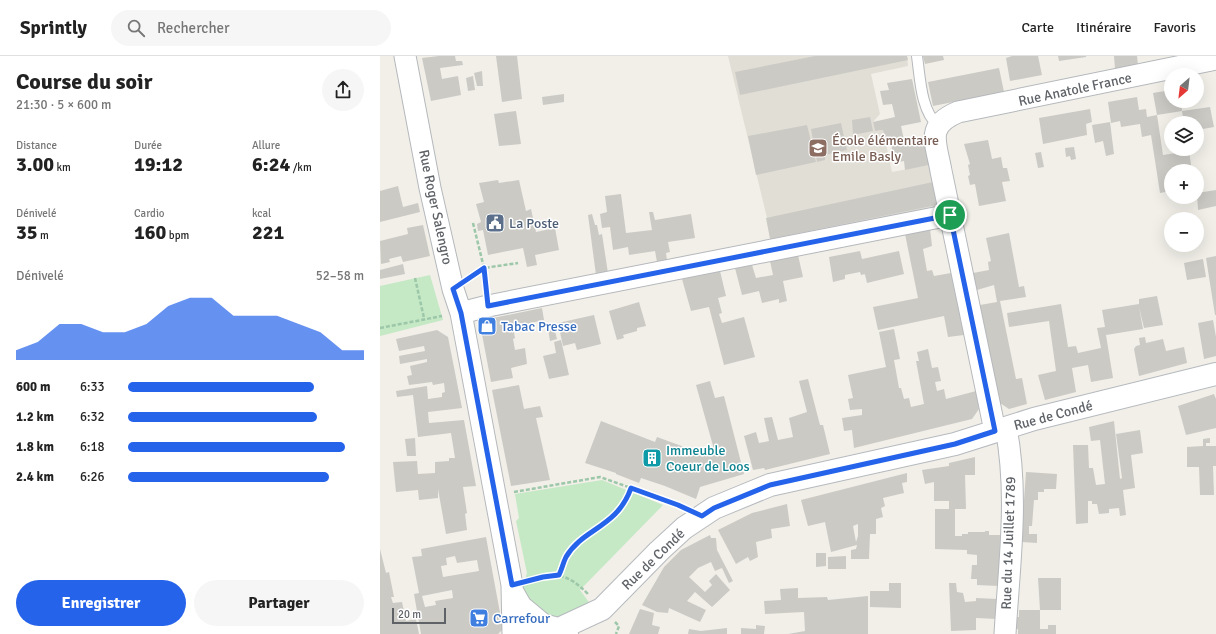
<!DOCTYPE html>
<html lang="fr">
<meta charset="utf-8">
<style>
:root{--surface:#fff;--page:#f6f6f6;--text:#222;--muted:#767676;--line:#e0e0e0;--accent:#2563eb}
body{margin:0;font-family:Signika,sans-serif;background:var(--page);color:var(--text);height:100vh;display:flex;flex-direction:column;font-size:15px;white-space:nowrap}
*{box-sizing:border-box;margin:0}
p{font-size:13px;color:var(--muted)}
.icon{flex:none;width:22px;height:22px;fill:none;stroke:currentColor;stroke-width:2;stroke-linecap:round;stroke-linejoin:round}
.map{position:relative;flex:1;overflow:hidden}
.panel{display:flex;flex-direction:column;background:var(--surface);width:380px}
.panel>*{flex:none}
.needle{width:26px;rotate:208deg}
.buttons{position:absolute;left:784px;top:12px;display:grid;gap:8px}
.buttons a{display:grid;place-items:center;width:40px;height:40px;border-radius:50%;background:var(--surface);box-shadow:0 4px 16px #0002;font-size:20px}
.scale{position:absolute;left:12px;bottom:10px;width:54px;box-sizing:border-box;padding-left:4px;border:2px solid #5f6368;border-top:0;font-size:11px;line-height:14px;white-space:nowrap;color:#5f6368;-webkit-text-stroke:3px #fff;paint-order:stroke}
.pin{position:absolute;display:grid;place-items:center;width:34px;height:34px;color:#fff;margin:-17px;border:2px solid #fff;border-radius:50%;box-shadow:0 1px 4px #0007}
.round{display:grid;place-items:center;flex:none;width:42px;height:42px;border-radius:21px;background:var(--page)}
.overview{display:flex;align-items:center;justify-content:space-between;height:68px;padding:0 16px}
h1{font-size:22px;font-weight:700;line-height:30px}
.figures{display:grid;grid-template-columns:repeat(3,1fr);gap:6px;height:68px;padding:4px 16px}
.figures div{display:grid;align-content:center}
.figures b{font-size:20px;font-weight:700}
.figures small{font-size:11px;font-weight:400}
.figures p{font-size:11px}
.chart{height:112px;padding:8px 16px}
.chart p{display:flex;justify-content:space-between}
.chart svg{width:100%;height:72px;margin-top:4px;fill:var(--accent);opacity:.7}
.action{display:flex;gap:8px;margin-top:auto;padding:8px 16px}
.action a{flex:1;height:46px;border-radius:24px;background:var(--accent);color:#fff;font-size:16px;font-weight:700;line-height:46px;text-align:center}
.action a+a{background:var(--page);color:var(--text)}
ul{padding:0 16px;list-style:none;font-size:13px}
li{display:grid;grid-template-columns:64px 48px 1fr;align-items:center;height:30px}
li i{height:10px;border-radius:5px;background:var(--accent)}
header{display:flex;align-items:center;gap:24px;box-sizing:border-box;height:56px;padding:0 20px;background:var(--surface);border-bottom:1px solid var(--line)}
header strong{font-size:19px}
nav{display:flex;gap:22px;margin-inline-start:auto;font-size:14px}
.search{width:280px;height:36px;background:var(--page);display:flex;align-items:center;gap:10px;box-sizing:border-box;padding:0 14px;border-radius:22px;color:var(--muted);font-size:15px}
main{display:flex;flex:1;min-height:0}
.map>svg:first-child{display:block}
.education{fill:#e1ded6}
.green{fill:#c5e8c5}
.building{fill:#cccac5;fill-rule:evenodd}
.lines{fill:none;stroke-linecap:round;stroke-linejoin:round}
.service-casing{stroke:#b5b8bc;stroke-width:12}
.minor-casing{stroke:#b5b8bc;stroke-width:23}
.secondary-casing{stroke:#b6babf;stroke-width:24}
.path{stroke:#9cc7a9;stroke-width:2.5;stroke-dasharray:4 2;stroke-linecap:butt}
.service{stroke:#fff;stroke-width:10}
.minor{stroke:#fff;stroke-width:21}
.secondary{stroke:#fff;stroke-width:22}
.route-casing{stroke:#fff;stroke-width:8}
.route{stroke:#2563eb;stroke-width:5}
.labels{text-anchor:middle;stroke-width:3;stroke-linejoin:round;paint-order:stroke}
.street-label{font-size:14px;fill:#5f6368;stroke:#fff}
.education-label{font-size:14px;fill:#785e54;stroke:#fff;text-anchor:start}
.service-label{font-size:14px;fill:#4e5e75;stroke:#fff;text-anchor:start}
.shop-label{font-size:14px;fill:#366cbe;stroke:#fff;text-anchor:start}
.culture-label{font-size:14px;fill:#0d838f;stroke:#fff;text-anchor:start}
</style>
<header>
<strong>Sprintly</strong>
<div class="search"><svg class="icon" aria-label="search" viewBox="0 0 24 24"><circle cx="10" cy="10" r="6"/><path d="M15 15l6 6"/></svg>Rechercher</div>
<nav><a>Carte</a><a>Itinéraire</a><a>Favoris</a></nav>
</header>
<main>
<section class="panel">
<div class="overview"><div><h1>Course du soir</h1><p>21:30 · 5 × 600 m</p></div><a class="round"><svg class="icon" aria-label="share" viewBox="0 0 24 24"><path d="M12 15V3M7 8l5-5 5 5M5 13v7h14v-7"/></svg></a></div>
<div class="figures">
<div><p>Distance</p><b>3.00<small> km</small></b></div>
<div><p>Durée</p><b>19:12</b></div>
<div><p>Allure</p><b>6:24<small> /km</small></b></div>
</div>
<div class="figures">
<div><p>Dénivelé</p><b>35<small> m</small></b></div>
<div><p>Cardio</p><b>160<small> bpm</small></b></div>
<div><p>kcal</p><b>221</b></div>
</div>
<div class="chart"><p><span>Dénivelé</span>52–58 m</p>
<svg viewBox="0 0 160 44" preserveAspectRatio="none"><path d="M0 44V38L10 33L20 22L30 22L40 27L50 27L60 22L70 11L80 6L90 6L100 17L110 17L120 17L130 22L140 27L150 38L160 38V44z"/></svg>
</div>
<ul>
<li><b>600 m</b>6:33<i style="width:79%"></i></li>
<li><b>1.2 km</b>6:32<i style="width:80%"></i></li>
<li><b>1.8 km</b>6:18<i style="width:92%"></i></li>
<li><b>2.4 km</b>6:26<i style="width:85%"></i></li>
</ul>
<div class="action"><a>Enregistrer</a><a>Partager</a></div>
</section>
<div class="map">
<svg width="836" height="578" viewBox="0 0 836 578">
<rect width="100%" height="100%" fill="#f1efe8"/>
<!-- education -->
<path class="education" d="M348 0H527L528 10 491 18 500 58 493 66 495 75 503 74 512 116 549 109 560 154 393 187Z"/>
<!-- green -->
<path class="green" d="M50 219 63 264 0 280V230Z
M222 424 283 449 200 534 211 549C169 568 173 566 141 536L147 517 136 465 139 462 135 438Z"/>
<!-- building -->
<path class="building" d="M59 0H75L76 5H82L83 9 60 12 62 23 78 20 81 39 51 45 42 2Z
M116 0H137L142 43 122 46Z
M435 0H527L528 4 360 39 355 16Z
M543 0H563L564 4 545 8Z
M632 0H658L662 19 630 25 626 2Z
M678 0H706V1L679 5Z
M734 0H757L758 9 735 13Z
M619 12 624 36 553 50 548 26Z
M102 15 103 30H97L94 17Z
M93 20 95 34 88 35 86 22Z
M532 23 541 66 521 70 524 84 544 81 549 109 525 114 524 105 514 107 511 87 506 88 503 74 495 75 493 66 515 61 512 48 503 49 500 35 509 34 507 27Z
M791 34V45H801L802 55 777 59 773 37Z
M184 38V46L163 49 162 41Z
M757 41 759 54 766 53 767 61 777 59 783 99 809 95 812 115H791V135L780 137 771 79 762 81 760 68 741 71 740 65 731 67 728 46Z
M830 51 834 71 817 74V67H804L802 55Z
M710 53 712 66 706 68 707 79 663 88 659 62Z
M136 55 141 88 119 90 114 58Z
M490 61 493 75 473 79 472 64Z
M730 66 734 98 726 100 723 85 715 87 712 69Z
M461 67 467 94 445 99V104L437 106 431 73Z
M427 69 436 106 376 119 368 80Z
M608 84 612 103 621 101 623 112H627L630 125 622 126 626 145 599 150 595 128 590 129 588 120 590 119 588 109 590 108 584 88Z
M694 91 696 103 691 104 690 100 686 101 685 92Z
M661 96 664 111 658 112 655 97Z
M118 124 119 127 139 124 146 155 151 153 156 176 175 172 179 194 155 199 157 209 147 211 143 192 108 199 103 174 98 175 97 168 101 166 96 148 104 146 99 127Z
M553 126 557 149 390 183 386 162Z
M18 130 23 151 38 147 40 156 0 166V135Z
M836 134V150L818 154 817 137Z
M241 138 246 177 272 174 269 156H273L275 164 311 158 315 182 288 186 290 196 286 197 287 204 277 206 275 195 249 199 248 191 233 194 230 171 222 172 220 158 227 156 225 140Z
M212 158 215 169H217L219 179 222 178 228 217 216 219 208 159Z
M43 169 50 200 23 206 21 200 9 203 10 206 1 208 0 185 28 178 27 172Z
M550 173 552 190 543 193 547 215 552 214 554 220 571 217 584 279 568 281 564 260 498 274 493 251 538 242 525 178Z
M629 177 639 231 644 230 646 241 620 245 636 323 642 322 647 348 629 353 620 347 600 249 617 246 614 229 597 234 593 217 609 214 608 206 611 205 606 182Z
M480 195 482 203 519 195 524 218 487 227 484 214 485 218 481 219 480 216 465 219V223L453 226 449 201Z
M418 199 423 221 403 225 407 245 399 247V243L382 247 379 235 362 239 355 212 372 209 376 222 393 219 390 205Z
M836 200V259H835L826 202Z
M823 203 826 221 807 224 804 207Z
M23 208 25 218 0 223V214Z
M340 215 346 240 338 242 342 257 339 258 342 267 364 261 375 301 344 309 329 251 311 255 302 223Z
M777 240 783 269 764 272 759 251 763 273 726 279 733 322 711 326 708 309 692 312 696 336 665 344 658 319 676 315 669 265 629 271 627 257 681 248 688 291 696 290 698 297 721 292 717 272 725 271 722 254 759 248V243Z
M259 246 266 270 257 272V275L243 279 244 282 237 284 229 255Z
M162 252 164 264 133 271 135 282 133 283 135 294 145 292 147 308 131 312 133 322 111 326 101 273 108 263Z
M214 259 221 288 197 294 195 287 183 290 178 267Z
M833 264 836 281V300L824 303 818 267Z
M174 271 177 283 170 285 168 273Z
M514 273 520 303 514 304 519 332H521L524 343 529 342 531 351 544 348 536 305H539L537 296 548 293 552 312 558 311 561 325 555 326 557 335 564 333 566 343 596 335 599 353 592 363 474 392 472 374 464 375 462 362 482 359V353L470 354 468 343 473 342 468 319 506 311 499 276Z
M57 274 68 281 82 352 48 356 49 367 84 364 96 430 83 431 87 457 85 458 87 474 66 478 58 433V442L39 444 38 434 16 436 13 406 37 405 38 418 55 417V406L69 405V402H75L71 377 38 381 33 339 17 341 16 335 47 330 48 343 62 341V337L65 336 64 327 53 329 52 326 29 329 27 320 32 319 30 310 47 306V303L20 308 19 300 45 295 44 290 19 295 16 283Z
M765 281 766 287 783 283 786 295 804 291 807 307 759 320 754 293 756 290 760 289 759 282Z
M181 284 189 319 169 323 163 300 176 297 174 286Z
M428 323 440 369H443L450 398 385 414 384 412 373 414 364 380 376 376 379 387 389 385 384 362 392 361 398 384 413 381 409 362 427 356 419 325Z
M330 325 335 342 344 340 364 418 320 431 316 443 285 430 261 422 259 427 236 418V417L205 407 221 365 275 386 277 381 326 399 335 397 316 329Z
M139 329 144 353 160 350 163 361 156 362 170 424 131 430 112 334Z
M834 338 836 343V372L806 379 798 350Z
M734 365 740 423 742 422 736 378 760 374 763 397 751 399 755 432 743 434 746 459 740 460 739 452 729 453V457L719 458 717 448H712V445H708V467L696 468 693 389H708L709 412H713L716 429 725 428 720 384 711 385 709 371Z
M35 382 36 400H27L25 383Z
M830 382V387H826V390H836V410H833L834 439H820L819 411H807V391L823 390V383Z
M595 401V419H585L586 453H575V480H582V478H588V476H605V475H609V479H620L619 530 597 529V523H591L592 509H597V499L587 498V494L555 493V453H569V445H554V426L545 428 542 414 569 410V407Z
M646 416 677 418 676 433H664V436H658V444H654L652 470H649V478H657V487L641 486Z
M527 417V426L522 427 524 437 503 442 505 450 501 452 503 461 496 463V478H490L489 503H471V494L476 493 477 489 451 496 445 466 428 470 421 444ZM478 468V480L476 486 473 470Z
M407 448 410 470 391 473 392 482 376 486 378 501 370 505 368 501 356 508 338 474 372 457Z
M330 479 331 482H336L337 494 353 525 349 527 342 512 335 515 331 506 318 512 309 521 325 536 332 529 329 525 336 518 350 534 332 551 315 536 307 545 326 554 320 566 289 552 288 557 277 556 262 549 284 511 301 494Z
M106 481 123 573 118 578H41L34 538 39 537 32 501 42 500 41 493ZM75 500 77 507 97 504 99 515 63 521 61 510 67 509 66 502ZM72 534 73 542 55 545 56 549 45 551 42 540Z
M0 493 6 517 9 516 14 541H11L13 547 22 546 26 565 36 563 39 578H0Z
M436 497H446V510L436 511Z
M466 500V513H448V501Z
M658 522H681V554H660Z
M509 527H521V552L490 551V535H509Z
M569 527H576L577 536 583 537 585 546 596 545V542L618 543 617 563 596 562V574L571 575Z
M418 532V542L447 541 448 544 488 540V578H408L425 575 424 556 385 558 384 545 401 544 400 533Z
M260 553 274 557 272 569 280 571 278 578H249Z
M639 554H660V573H668V569H676V578H638V573H635L636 561H639Z
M376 569 385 570 384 578H361V572L376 573Z
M347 572V578H308L309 573 321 575Z"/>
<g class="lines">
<!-- service casing -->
<g class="service-casing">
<path id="service" d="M537 0C540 21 541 56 558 69"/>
</g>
<!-- minor casing -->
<g class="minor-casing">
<path id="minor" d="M25 0 50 132 73 233 81 257 132 529 133 578
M81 257 108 250 570 159
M615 375 561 115C556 86 545 70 578 56L836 3
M133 536 141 550 164 569
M625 578C629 510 639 440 626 372"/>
</g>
<!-- secondary casing -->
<g class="secondary-casing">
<path id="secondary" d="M179 573 222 553 279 495 304 472 334 452 390 429 575 388 654 363 836 318
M138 578C153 566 171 568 187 578"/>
</g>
<!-- path -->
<path class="path" d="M93 167 104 212 138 207
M35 222 44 262
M90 222 104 212 106 232
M0 272 62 260
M134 436 220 421 251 432
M179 519C182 513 183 507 186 501 203 472 237 472 251 432L300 450
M150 524C178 517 187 517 208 538
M235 566 239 570 236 578"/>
<!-- service -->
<use href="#service" class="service"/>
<!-- minor -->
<use href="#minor" class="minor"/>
<!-- secondary -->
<use href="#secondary" class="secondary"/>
</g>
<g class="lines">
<!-- route casing -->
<g class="route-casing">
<path id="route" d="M570 159 615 375 575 388 390 429 334 452 322 460 298 449 251 432C237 472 203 472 186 501 183 507 182 513 179 519L163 521 132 529 81 257 73 233 104 212 108 250Z"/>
</g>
<!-- route -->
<use href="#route" class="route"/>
</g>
<!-- icons -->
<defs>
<g id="school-square" transform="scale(1)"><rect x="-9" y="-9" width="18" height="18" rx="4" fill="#8d6e63" stroke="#fff"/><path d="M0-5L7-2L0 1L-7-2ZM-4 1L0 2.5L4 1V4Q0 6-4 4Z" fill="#fff"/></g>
<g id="civic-square" transform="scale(1)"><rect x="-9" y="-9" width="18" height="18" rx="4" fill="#5c6f8a" stroke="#fff"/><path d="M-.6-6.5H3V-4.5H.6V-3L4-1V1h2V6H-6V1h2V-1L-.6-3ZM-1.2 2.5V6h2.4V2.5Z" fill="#fff"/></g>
<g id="shop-square" transform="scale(1)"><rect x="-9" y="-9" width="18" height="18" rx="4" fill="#3f7fe0" stroke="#fff"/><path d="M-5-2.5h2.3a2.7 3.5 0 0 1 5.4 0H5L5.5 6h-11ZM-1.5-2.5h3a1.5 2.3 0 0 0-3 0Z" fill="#fff"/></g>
<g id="building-square" transform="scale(1)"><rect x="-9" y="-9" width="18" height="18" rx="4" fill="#0f9aa8" stroke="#fff"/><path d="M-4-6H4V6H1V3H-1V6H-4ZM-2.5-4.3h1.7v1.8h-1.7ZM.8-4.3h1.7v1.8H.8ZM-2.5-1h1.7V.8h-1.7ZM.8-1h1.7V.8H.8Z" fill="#fff"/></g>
<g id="supermarket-square" transform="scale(1)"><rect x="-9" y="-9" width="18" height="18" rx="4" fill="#3f7fe0" stroke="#fff"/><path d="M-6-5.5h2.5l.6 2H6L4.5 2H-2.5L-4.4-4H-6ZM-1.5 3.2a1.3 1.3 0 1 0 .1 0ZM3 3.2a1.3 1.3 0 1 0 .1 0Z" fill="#fff"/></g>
</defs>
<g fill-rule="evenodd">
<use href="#school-square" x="438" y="92"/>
<use href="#civic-square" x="115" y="167"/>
<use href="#shop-square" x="107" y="270"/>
<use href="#building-square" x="272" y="402"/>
<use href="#supermarket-square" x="99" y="562"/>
</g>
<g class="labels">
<!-- street labels -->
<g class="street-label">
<text transform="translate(695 33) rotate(-12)" y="5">Rue Anatole France</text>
<text transform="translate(56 151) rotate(78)" y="5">Rue Roger Salengro</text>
<text transform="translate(673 359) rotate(-15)" y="5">Rue de Condé</text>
<text transform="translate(628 487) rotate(-88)" y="5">Rue du 14 Juillet 1789</text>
<text transform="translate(273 503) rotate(-44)" y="5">Rue de Condé</text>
</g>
<!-- education labels -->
<g class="education-label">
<text x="452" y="89">École élémentaire<tspan x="452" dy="16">Emile Basly</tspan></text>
</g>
<!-- service labels -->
<g class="service-label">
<text x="129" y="172">La Poste</text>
</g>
<!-- shop labels -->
<g class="shop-label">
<text x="121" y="275">Tabac Presse</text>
<text x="113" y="567">Carrefour</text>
</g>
<!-- culture labels -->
<g class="culture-label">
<text x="286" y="399">Immeuble<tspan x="286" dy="16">Coeur de Loos</tspan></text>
</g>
</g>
</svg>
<div class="buttons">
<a><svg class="needle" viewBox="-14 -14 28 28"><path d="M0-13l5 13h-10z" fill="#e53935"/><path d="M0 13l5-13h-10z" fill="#767676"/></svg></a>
<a><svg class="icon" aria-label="layers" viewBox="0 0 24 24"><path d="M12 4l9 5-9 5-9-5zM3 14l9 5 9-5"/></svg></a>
<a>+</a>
<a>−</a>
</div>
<div class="scale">20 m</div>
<div class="pin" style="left:570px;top:159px;background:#1e9e55"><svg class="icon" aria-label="arrive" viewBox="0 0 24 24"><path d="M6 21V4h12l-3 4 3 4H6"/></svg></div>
</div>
</main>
